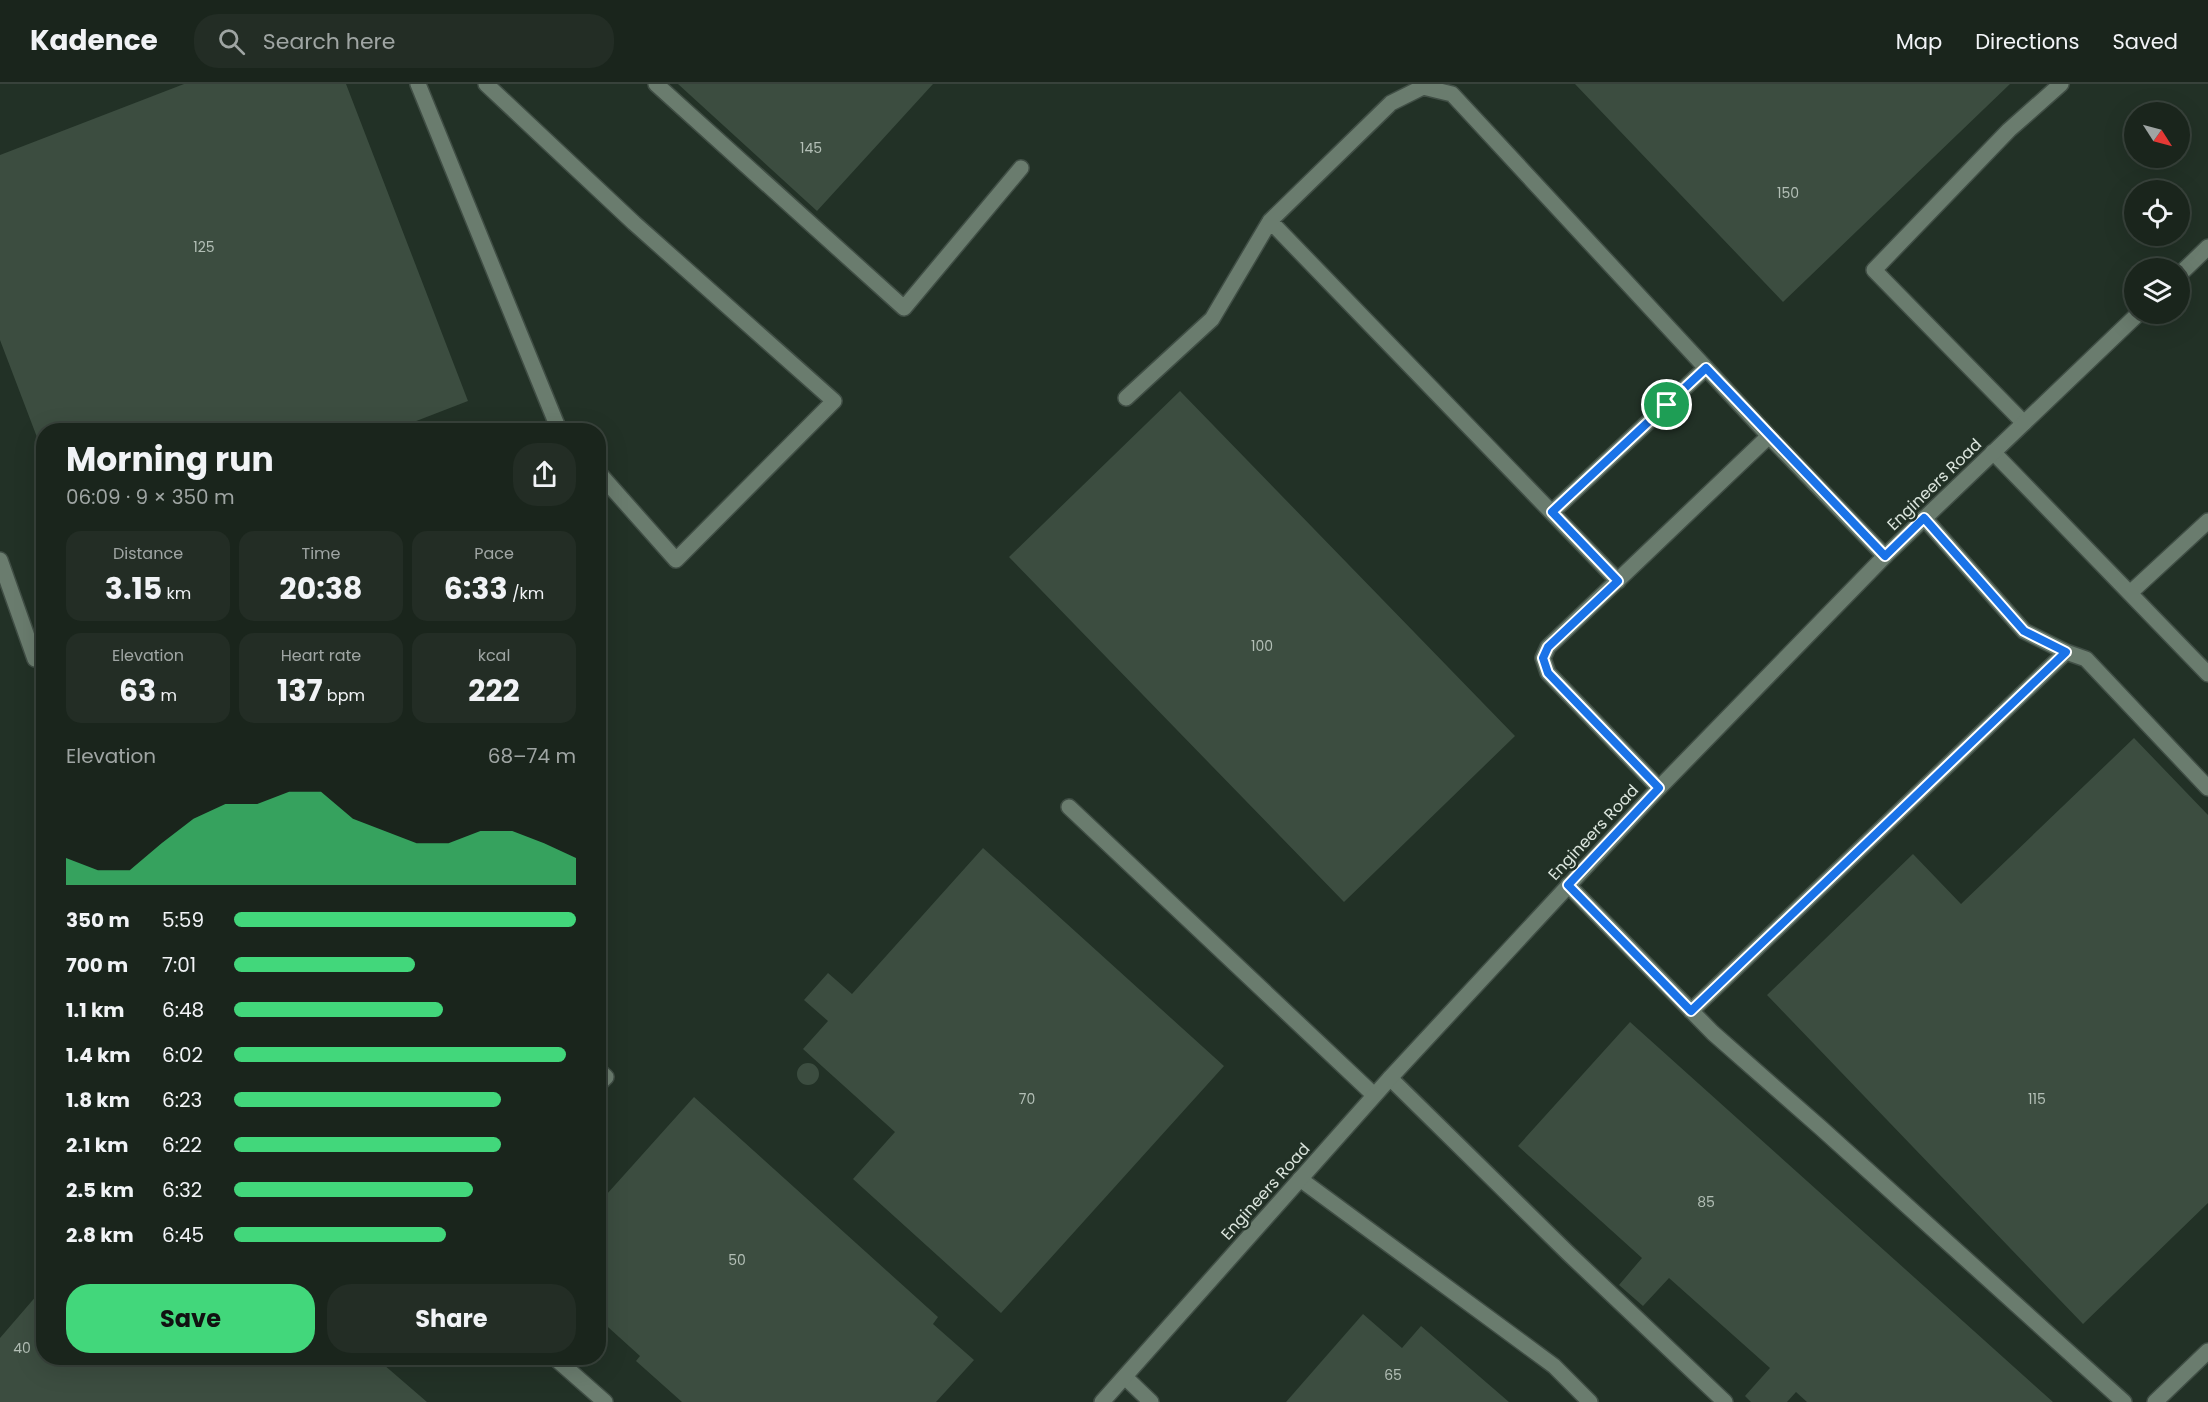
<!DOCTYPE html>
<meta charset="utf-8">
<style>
:root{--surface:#1a251c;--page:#232d25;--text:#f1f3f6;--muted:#9fa5a3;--line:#38423b;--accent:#42d77b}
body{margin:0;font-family:Poppins,sans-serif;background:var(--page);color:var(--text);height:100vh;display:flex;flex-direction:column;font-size:22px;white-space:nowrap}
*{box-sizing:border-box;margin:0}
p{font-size:20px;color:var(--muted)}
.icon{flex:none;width:33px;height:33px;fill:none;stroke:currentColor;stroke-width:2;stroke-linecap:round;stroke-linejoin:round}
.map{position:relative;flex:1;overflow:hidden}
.sheet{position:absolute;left:36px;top:339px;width:570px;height:942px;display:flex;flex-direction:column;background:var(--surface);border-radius:24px;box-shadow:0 6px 24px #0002,0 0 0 2px var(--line)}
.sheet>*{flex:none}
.needle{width:39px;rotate:126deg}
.buttons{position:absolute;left:2124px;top:18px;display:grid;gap:12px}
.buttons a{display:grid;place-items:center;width:66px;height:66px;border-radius:50%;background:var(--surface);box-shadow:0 6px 24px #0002,0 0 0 2px var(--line);font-size:30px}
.pin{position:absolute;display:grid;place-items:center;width:51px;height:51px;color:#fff;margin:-26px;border:3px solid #fff;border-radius:50%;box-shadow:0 2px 6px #0007}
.round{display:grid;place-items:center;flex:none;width:63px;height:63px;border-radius:24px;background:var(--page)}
.summary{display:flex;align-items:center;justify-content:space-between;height:102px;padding:0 30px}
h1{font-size:33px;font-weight:700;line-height:45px}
.stats{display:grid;grid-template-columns:repeat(3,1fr);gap:9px;height:102px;padding:6px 30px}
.stats div{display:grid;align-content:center;border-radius:15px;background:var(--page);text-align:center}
.stats b{font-size:30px;font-weight:700}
.stats small{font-size:16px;font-weight:400}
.stats p{font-size:16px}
.chart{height:168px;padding:12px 30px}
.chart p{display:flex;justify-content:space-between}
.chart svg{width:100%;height:108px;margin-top:6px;fill:var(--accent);opacity:.7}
.cta{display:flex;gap:12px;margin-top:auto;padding:12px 30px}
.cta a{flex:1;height:69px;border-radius:24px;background:var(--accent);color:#111;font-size:24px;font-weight:700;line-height:69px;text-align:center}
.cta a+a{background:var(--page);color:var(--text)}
ul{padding:0 30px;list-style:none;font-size:20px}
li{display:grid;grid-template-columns:96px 72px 1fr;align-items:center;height:45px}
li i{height:15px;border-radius:8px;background:var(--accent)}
header{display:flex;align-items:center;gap:36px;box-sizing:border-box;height:84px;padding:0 30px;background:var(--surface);border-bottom:2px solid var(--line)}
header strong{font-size:28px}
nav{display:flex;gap:33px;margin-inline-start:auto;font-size:21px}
.search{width:420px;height:54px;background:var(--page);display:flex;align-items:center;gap:15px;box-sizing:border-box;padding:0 21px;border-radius:24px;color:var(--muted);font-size:22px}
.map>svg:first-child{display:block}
.building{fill:#3c4d40}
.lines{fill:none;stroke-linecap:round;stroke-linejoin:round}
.service-casing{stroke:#404e45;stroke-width:18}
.minor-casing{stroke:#404e45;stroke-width:18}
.service{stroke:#6a7c6e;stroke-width:15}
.minor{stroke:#6a7c6e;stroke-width:15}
.route-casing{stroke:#fff;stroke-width:12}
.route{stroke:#1a73e8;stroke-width:8}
.labels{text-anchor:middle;stroke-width:5;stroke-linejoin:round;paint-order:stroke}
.number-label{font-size:14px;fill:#b3bfb6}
.street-label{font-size:16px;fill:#dbe5dd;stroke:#223126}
</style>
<header>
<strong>Kadence</strong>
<div class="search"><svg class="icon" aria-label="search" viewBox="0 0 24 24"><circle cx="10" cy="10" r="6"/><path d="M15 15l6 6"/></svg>Search here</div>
<nav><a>Map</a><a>Directions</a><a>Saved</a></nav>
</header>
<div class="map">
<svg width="2208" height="1318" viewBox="0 0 2208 1318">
<rect width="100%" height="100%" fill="#223126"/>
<!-- building -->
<path class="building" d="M184 0H346L468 317 393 346H44L43 369 0 256V71Z
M678 0H933L817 127Z
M1575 0H2010L1783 218Z
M1180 307 1515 652 1344 818 1009 473Z
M2134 654 2208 731V1119L2083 1240 1767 911 1913 770 1961 820Z
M983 764 1224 982 1001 1229 853 1095 895 1048 803 965 828 937 804 916 828 889 852 910Z
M1630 938 2053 1318H1807L1796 1308 1787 1318H1751L1745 1312 1770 1284 1669 1194 1643 1222 1619 1201 1642 1174 1518 1062Z
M797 990a11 11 0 1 1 22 0a11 11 0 1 1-22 0Z
M694 1013 938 1233 933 1240 974 1276 936 1318H682L636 1277 640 1272 598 1234V1120Z
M44 1203V1274H376L427 1318H0V1254Z
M1363 1230 1402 1264 1421 1242 1509 1318H1286Z"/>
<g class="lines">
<!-- service casing -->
<g class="service-casing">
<path id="service" d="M418 0 557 341
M486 0 634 139 834 317 676 476 598 388
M656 0 904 224 1021 84
M1270 137 1618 497
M1126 314 1212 235 1270 137 1391 19 1423 3 1452 10 1769 352
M2024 339 1874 186 2009 46 2061 0
M1993 368 2208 590
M1552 428 1706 284
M1924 434 2024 547 2066 568 2086 575 2208 704
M0 476 35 575 44 572
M2130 509 2208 437
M1659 704 1548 589 1543 574 1548 563 1769 352 1885 472
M1069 723 1374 1011
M1568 801 1713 949 1821 1044 2124 1318
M1691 927 2066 568
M598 986 606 993 598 1001
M1390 994 1568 1169 1725 1318
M1300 1095 1554 1282 1590 1318
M555 1274 605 1318
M1125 1293 1151 1318
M2155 1318 2208 1267"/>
</g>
<!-- minor casing -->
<g class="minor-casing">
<path id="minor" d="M2180 190 2208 163
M1102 1318 1390 994 1659 704 1885 472 2138 230"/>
</g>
<!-- service -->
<use href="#service" class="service"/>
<!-- minor -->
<use href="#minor" class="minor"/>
</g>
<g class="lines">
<!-- route casing -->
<g class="route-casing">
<path id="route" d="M1706 284 1885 472 1924 434 2024 547 2066 568 1691 927 1568 801 1659 704 1548 589 1543 574 1548 563 1618 497 1552 428Z"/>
</g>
<!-- route -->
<use href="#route" class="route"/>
</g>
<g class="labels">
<!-- number labels -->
<g class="number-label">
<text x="811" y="69">145</text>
<text x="1788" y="114">150</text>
<text x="204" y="168">125</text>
<text x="1262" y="567">100</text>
<text x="1027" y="1020">70</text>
<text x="2037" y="1020">115</text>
<text x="1706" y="1123">85</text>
<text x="737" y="1181">50</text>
<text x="22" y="1269">40</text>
<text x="1393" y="1296">65</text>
</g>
<!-- street labels -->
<g class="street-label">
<text transform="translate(1934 400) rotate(-44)" y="6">Engineers Road</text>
<text transform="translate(1593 748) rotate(-47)" y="6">Engineers Road</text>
<text transform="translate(1265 1107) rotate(-48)" y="6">Engineers Road</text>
</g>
</g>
</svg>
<div class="buttons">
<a><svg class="needle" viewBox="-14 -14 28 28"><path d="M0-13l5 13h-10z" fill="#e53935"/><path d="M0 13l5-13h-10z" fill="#9fa5a3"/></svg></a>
<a><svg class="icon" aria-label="locate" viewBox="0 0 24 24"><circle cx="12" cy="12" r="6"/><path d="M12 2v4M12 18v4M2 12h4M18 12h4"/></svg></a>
<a><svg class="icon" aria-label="layers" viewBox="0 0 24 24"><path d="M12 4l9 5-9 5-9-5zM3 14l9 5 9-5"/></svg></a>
</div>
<div class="pin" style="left:1667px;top:321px;background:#1e9e55"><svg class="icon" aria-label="arrive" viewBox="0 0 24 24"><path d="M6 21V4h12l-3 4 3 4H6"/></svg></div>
<section class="sheet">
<div class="summary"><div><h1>Morning run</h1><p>06:09 · 9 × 350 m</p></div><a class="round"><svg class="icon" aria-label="share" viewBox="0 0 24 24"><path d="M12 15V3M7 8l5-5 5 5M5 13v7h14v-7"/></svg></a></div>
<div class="stats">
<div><p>Distance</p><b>3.15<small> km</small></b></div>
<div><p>Time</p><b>20:38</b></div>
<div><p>Pace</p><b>6:33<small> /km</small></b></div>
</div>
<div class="stats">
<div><p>Elevation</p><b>63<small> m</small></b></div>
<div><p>Heart rate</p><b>137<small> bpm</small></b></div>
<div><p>kcal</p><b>222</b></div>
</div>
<div class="chart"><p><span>Elevation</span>68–74 m</p>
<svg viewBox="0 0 160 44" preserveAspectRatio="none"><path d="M0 44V33L10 38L20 38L30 27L40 17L50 11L60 11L70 6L80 6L90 17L100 22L110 27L120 27L130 22L140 22L150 27L160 33V44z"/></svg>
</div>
<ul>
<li><b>350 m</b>5:59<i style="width:100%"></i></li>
<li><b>700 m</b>7:01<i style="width:53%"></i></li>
<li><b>1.1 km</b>6:48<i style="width:61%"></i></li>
<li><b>1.4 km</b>6:02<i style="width:97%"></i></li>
<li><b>1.8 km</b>6:23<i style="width:78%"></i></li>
<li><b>2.1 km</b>6:22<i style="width:78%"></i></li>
<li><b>2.5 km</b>6:32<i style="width:70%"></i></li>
<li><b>2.8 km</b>6:45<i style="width:62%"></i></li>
</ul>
<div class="cta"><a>Save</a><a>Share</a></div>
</section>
</div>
